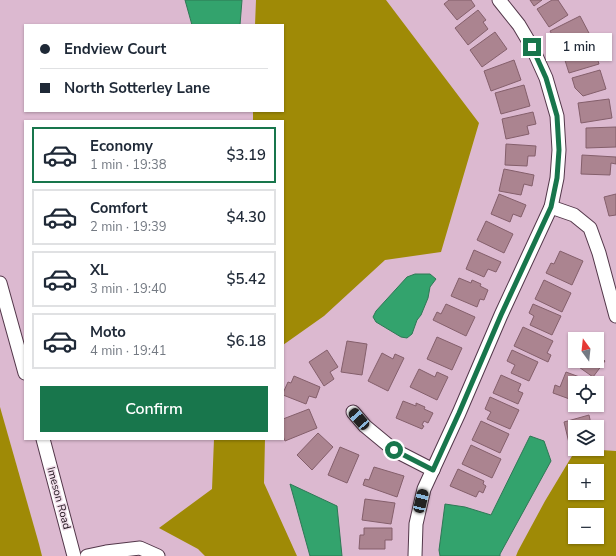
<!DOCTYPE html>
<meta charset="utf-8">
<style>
:root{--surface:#fff;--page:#f2f2f3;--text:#1f2937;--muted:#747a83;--line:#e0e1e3;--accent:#18764c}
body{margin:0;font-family:"Nunito Sans",sans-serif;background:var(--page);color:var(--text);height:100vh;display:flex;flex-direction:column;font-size:15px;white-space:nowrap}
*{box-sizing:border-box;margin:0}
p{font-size:13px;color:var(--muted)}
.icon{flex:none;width:22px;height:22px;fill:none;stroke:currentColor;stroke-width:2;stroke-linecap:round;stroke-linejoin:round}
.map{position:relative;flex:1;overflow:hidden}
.drawer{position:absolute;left:24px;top:120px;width:260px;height:320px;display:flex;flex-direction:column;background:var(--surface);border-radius:0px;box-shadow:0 1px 3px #0004}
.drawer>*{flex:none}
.guide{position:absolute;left:24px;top:24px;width:260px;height:88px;border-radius:0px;box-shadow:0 1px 3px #0004;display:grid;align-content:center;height:88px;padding:0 16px;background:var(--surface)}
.needle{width:26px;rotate:345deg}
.controls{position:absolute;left:568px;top:332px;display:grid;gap:8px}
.controls a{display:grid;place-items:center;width:36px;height:36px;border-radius:0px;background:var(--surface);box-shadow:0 1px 3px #0004;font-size:20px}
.end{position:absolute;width:18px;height:18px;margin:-9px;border:5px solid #18764c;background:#fff;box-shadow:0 0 0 2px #fff}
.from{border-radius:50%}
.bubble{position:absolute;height:28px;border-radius:0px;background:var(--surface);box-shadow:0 1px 3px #0004;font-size:13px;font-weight:600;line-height:28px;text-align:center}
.car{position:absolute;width:12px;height:24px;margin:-12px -6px;border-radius:5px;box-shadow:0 0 3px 1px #0007;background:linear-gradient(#222 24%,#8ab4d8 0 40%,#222 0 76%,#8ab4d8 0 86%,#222 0)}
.guide b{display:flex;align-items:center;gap:14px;height:38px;font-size:15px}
.guide b+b{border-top:1px solid var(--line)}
.guide i{width:10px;height:10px;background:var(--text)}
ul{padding:7px 0 0;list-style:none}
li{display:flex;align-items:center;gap:12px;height:56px;margin:0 8px 6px;padding:0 8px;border:2px solid var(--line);border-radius:0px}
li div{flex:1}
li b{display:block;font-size:15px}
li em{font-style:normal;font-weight:600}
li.current{border-color:var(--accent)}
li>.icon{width:36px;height:36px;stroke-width:1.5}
.cta{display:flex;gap:8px;margin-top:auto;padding:8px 16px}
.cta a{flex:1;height:46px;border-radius:0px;background:var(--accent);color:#fff;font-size:16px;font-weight:600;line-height:46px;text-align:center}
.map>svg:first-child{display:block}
.forest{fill:#9f8a06;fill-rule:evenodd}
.water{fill:#33a36d;stroke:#2e7855}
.building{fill:#ab8490;stroke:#845f6b}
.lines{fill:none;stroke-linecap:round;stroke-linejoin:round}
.minor-casing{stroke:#53374a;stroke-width:15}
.minor{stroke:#fff;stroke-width:13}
.route{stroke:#18764c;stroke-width:5}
.labels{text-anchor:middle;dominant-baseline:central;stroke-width:3;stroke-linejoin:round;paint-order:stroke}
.street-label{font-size:11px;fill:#21151e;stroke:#f1dfeb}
</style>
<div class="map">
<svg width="616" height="556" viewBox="0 0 616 556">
<rect width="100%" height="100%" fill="#dcb9d0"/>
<!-- forest -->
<g class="forest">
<path d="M 256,0 L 386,0 L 479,123 L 441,252 L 385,260 L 324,316 L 283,345 L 283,121 L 253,121 L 253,111 L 283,111 L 283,25 L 255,25 Z"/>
<path d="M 0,407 L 39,544 L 42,556 L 0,556 Z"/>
<path d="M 214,439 L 265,439 L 264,483 L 297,556 L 205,556 L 198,549 L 159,528 L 212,489 Z"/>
<path d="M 601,450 L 616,451 L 616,556 L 516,556 L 518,551 L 545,501 L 572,456 ZM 575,471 L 597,471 L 597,493 L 575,493 ZM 575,515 L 597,515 L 597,537 L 575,537 Z"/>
</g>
<!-- water -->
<g class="water">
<path d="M 185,0 L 242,0 L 240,25 L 192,25 Z"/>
<path d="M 415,274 L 430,274 L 436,279 L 430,287 L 428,298 L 421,315 L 417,320 L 412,334 L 407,338 L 401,337 L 376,322 L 373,317 L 376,311 L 407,277 Z"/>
<path d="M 530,436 L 544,441 L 551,461 L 500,554 L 500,556 L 440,556 L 439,550 L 445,504 L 465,507 L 491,515 Z"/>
<path d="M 290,484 L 337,506 L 342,556 L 310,556 Z"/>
</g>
<!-- building -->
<g class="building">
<path d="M 449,0 L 471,0 L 475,6 L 457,20 L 444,4 Z"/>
<path d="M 530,0 L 542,0 L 534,6 Z"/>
<path d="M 552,0 L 558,0 L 568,15 L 549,27 L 537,9 Z"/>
<path d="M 478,10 L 486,20 L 483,22 L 488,29 L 468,45 L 455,28 Z"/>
<path d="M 580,16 L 590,35 L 568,46 L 564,38 L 556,42 L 550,31 Z"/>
<path d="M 495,32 L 507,49 L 482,67 L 470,50 Z"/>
<path d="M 593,45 L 599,64 L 569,73 L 563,54 Z"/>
<path d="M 514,60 L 521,80 L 491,91 L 484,71 Z"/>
<path d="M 600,70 L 606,89 L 583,96 L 575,88 L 572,78 Z"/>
<path d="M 524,85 L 530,106 L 501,114 L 495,93 Z"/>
<path d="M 609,99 L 612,118 L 581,123 L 578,103 Z"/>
<path d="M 533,112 L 536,124 L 527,126 L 529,134 L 506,139 L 502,119 Z"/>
<path d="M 616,127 L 616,147 L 586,148 L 586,128 Z"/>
<path d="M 506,144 L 536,146 L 535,156 L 528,156 L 527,166 L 505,165 Z"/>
<path d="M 582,155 L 616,157 L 616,164 L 611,163 L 610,175 L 581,174 Z"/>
<path d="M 504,169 L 534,175 L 532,186 L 524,184 L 521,195 L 499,191 Z"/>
<path d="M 499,194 L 526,205 L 521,217 L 513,214 L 510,222 L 491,214 Z"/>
<path d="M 616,194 L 616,215 L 609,216 L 604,197 Z"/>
<path d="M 486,221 L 513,234 L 504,253 L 477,240 Z"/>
<path d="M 474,250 L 501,262 L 496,272 L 488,269 L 484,277 L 466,269 Z"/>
<path d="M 560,251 L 583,261 L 572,285 L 546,273 L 551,263 L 554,264 Z"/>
<path d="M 459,278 L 471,283 L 472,280 L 481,284 L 480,286 L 488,290 L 484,300 L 480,299 L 477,307 L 451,296 Z"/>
<path d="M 544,280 L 571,293 L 562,312 L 535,299 Z"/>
<path d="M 446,304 L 475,317 L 466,336 L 433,320 L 437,312 L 441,314 Z"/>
<path d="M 533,304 L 561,316 L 552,335 L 530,325 L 534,316 L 529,313 Z"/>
<path d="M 523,327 L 553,341 L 547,353 L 551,355 L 548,362 L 514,346 Z"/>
<path d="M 437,337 L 462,348 L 452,370 L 427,359 Z"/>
<path d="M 347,341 L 367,344 L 362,375 L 341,372 Z"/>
<path d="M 327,350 L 338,367 L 330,372 L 334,379 L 324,386 L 309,362 Z"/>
<path d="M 512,350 L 538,362 L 529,381 L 511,373 L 515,365 L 507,361 Z"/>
<path d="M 575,351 L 575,361 L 597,361 L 597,355 L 605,361 L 593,377 L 569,360 Z"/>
<path d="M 382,353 L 393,359 L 395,354 L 404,358 L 388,391 L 368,381 Z"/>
<path d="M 419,369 L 435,377 L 437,372 L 448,377 L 437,400 L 410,387 Z"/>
<path d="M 566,372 L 593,382 L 592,383 L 575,383 L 575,401 L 553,393 L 555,385 L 560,387 Z"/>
<path d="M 501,375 L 521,384 L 518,391 L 523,393 L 518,404 L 493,393 Z"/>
<path d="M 294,376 L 320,387 L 316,398 L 309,396 L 306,404 L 283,395 L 283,393 L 288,382 L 291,383 Z"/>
<path d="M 490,397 L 519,410 L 510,429 L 487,419 L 491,412 L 485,409 Z"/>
<path d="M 403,401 L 416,406 L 416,403 L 425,407 L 424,409 L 433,413 L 428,423 L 424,421 L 422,425 L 424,426 L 422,429 L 396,418 Z"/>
<path d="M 309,409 L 317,428 L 285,441 L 283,436 L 283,419 Z"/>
<path d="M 589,415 L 591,424 L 598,422 L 603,439 L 597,440 L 597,427 L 575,427 L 575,441 L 569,443 L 564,422 Z"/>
<path d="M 481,421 L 509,434 L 500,453 L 472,440 Z"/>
<path d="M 318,433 L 333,447 L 312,470 L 297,455 Z"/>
<path d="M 471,445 L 501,459 L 492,478 L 462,464 Z"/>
<path d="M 340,447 L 359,455 L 347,483 L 328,475 Z"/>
<path d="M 374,467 L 404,476 L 397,497 L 363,485 L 365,479 L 369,480 Z"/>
<path d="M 458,469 L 484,481 L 483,484 L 486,486 L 483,493 L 479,491 L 476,497 L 450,486 Z"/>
<path d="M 365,499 L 395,503 L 391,524 L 362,520 Z"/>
<path d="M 364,528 L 392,528 L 392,540 L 385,540 L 385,549 L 359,549 L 360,535 L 364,535 Z"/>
</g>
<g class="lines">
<defs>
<g id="minor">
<path d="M 551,207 L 574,215 L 590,228 L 599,253 L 616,316"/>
<path d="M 0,283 L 25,373"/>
<path d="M 353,412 L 365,426 L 394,450 L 433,470"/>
<path d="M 43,439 L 74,556"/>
<path d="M 87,556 L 106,552 L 140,548 L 158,556"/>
<path d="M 415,556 L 416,524 L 424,489 L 459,413 L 501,315 L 551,207 L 557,178 L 559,150 L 557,116 L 546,78 L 532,47 L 519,25 L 499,0"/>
</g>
</defs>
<!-- minor casing -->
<use href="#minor" class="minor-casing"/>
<!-- minor -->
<use href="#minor" class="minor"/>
</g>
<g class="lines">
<!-- route -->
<path class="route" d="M 394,450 L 433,470 L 459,413 L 501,315 L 551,207 L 557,178 L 559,150 L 557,116 L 546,78 L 532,47"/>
</g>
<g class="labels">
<!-- street labels -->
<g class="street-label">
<text transform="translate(59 498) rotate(75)">Imeson Road</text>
</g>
</g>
</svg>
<div class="controls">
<a><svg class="needle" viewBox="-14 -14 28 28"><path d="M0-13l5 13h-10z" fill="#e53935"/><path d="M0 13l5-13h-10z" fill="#747a83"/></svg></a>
<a><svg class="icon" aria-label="locate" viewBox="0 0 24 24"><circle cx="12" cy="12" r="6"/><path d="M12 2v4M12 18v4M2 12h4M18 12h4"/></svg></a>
<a><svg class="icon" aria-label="layers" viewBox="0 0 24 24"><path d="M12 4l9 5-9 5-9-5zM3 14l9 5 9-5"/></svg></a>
<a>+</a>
<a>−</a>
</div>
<i class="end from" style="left:394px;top:450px"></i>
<i class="end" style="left:532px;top:47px"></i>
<div class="bubble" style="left:546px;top:33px;width:66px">1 min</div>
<i class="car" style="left:359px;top:419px;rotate:319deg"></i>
<i class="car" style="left:421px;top:501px;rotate:13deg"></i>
<div class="guide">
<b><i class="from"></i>Endview Court</b>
<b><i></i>North Sotterley Lane</b>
</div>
<section class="drawer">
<ul>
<li class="current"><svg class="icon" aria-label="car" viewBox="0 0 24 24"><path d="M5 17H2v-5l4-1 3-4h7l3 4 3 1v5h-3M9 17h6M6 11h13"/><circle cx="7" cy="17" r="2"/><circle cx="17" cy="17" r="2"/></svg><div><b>Economy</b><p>1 min · 19:38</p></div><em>$3.19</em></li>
<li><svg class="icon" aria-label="car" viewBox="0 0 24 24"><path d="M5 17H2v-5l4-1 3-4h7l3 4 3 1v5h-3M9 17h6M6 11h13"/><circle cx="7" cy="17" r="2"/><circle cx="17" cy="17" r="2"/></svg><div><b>Comfort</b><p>2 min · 19:39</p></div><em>$4.30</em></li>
<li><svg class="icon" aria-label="car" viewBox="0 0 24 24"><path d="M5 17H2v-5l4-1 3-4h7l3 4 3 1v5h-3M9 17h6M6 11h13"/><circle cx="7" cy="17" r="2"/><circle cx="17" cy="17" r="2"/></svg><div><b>XL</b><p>3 min · 19:40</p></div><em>$5.42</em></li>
<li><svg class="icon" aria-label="car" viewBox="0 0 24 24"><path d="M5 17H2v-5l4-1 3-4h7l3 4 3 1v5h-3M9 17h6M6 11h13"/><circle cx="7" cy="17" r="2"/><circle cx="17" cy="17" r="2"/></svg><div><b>Moto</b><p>4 min · 19:41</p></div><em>$6.18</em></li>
</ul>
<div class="cta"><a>Confirm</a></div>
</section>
</div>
